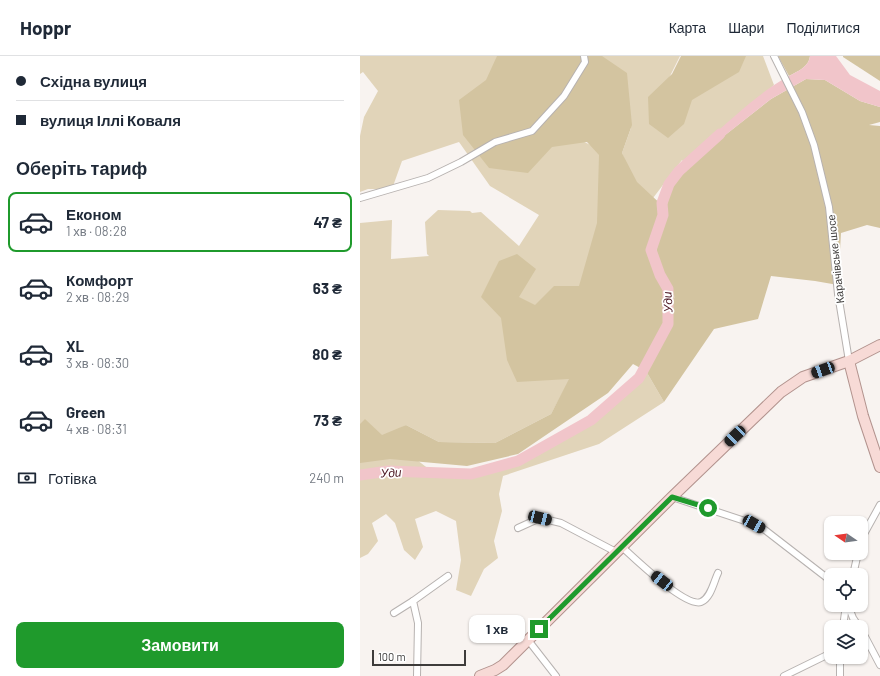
<!DOCTYPE html>
<html lang="uk">
<meta charset="utf-8">
<style>
:root{--surface:#fff;--page:#f2f2f3;--text:#1f2937;--muted:#747a83;--line:#e0e1e3;--accent:#1f9a2c}
body{margin:0;font-family:Barlow,sans-serif;background:var(--page);color:var(--text);height:100vh;display:flex;flex-direction:column;font-size:15px;white-space:nowrap}
*{box-sizing:border-box;margin:0}
p{font-size:13px;color:var(--muted)}
.icon{flex:none;width:22px;height:22px;fill:none;stroke:currentColor;stroke-width:2;stroke-linecap:round;stroke-linejoin:round}
.map{position:relative;flex:1;overflow:hidden}
.side{display:flex;flex-direction:column;background:var(--surface);width:360px}
.side>*{flex:none}
.guide{display:grid;align-content:center;height:88px;padding:0 16px;background:var(--surface)}
.needle{width:26px;rotate:283deg}
.fabs{position:absolute;left:464px;top:460px;display:grid;gap:8px}
.fabs a{display:grid;place-items:center;width:44px;height:44px;border-radius:8px;background:var(--surface);box-shadow:0 1px 3px #0004;font-size:20px}
.scale{position:absolute;left:12px;bottom:10px;width:94px;box-sizing:border-box;padding-left:4px;border:2px solid #3e3c3b;border-top:0;font-size:11px;line-height:14px;white-space:nowrap;color:#3e3c3b;-webkit-text-stroke:3px #fff;paint-order:stroke}
.end{position:absolute;width:18px;height:18px;margin:-9px;border:5px solid #1f9a2c;background:#fff;box-shadow:0 0 0 2px #fff}
.from{border-radius:50%}
.bubble{position:absolute;height:28px;border-radius:8px;background:var(--surface);box-shadow:0 1px 3px #0004;font-size:13px;font-weight:700;line-height:28px;text-align:center}
.car{position:absolute;width:12px;height:24px;margin:-12px -6px;border-radius:5px;box-shadow:0 0 3px 1px #0007;background:linear-gradient(#222 24%,#8ab4d8 0 40%,#222 0 76%,#8ab4d8 0 86%,#222 0)}
.guide b{display:flex;align-items:center;gap:14px;height:38px;font-size:15px}
.guide b+b{border-top:1px solid var(--line)}
.guide i{width:10px;height:10px;background:var(--text)}
ul{padding:0;list-style:none}
li{display:flex;align-items:center;gap:12px;height:60px;margin:0 8px 6px;padding:0 8px;border:2px solid transparent;border-radius:8px}
li div{flex:1}
li b{display:block;font-size:15px}
li em{font-style:normal;font-weight:700}
li.on{border-color:var(--accent)}
li>.icon{width:36px;height:36px;stroke-width:1.5}
h2{padding:0 16px;font-size:18px;line-height:48px}
.pay{display:flex;align-items:center;gap:10px;height:44px;padding:0 16px;font-size:15px}
.pay p{margin-inline-start:auto}
.button{display:flex;gap:8px;margin-top:auto;padding:8px 16px}
.button a{flex:1;height:46px;border-radius:8px;background:var(--accent);color:#fff;font-size:16px;font-weight:700;line-height:46px;text-align:center}
header{display:flex;align-items:center;gap:24px;box-sizing:border-box;height:56px;padding:0 20px;background:var(--surface);border-bottom:1px solid var(--line)}
header strong{font-size:19px}
nav{display:flex;gap:22px;margin-inline-start:auto;font-size:14px}
main{display:flex;flex:1;min-height:0}
.map>svg:first-child{display:block}
.green{fill:#e1d4b9}
.forest{fill:#d3c4a0;fill-rule:evenodd}
.water{fill:#f1c5ca}
.lines{fill:none;stroke-linecap:round;stroke-linejoin:round}
.river{stroke:#f1c5ca;stroke-width:11}
.minor-casing{stroke:#b7b2b0;stroke-width:8}
.primary-casing{stroke:#b2938e;stroke-width:12}
.minor{stroke:#fff;stroke-width:6}
.primary{stroke:#f7dad6;stroke-width:10}
.route{stroke:#1f9a2c;stroke-width:5}
.labels{text-anchor:middle;dominant-baseline:central;stroke-width:3.5;stroke-linejoin:round;paint-order:stroke}
.street-label{font-size:11px;fill:#3e3c3b;stroke:#fff}
.water-label{font-size:12px;font-style:italic;fill:#4c1723;stroke:#fff}
</style>
<header>
<strong>Hoppr</strong>
<nav><a>Карта</a><a>Шари</a><a>Поділитися</a></nav>
</header>
<main>
<section class="side">
<div class="guide">
<b><i class="from"></i>Східна вулиця</b>
<b><i></i>вулиця Іллі Коваля</b>
</div>
<h2>Оберіть тариф</h2>
<ul>
<li class="on"><svg class="icon" aria-label="car" viewBox="0 0 24 24"><path d="M5 17H2v-5l4-1 3-4h7l3 4 3 1v5h-3M9 17h6M6 11h13"/><circle cx="7" cy="17" r="2"/><circle cx="17" cy="17" r="2"/></svg><div><b>Економ</b><p>1 хв · 08:28</p></div><em>47 ₴</em></li>
<li><svg class="icon" aria-label="car" viewBox="0 0 24 24"><path d="M5 17H2v-5l4-1 3-4h7l3 4 3 1v5h-3M9 17h6M6 11h13"/><circle cx="7" cy="17" r="2"/><circle cx="17" cy="17" r="2"/></svg><div><b>Комфорт</b><p>2 хв · 08:29</p></div><em>63 ₴</em></li>
<li><svg class="icon" aria-label="car" viewBox="0 0 24 24"><path d="M5 17H2v-5l4-1 3-4h7l3 4 3 1v5h-3M9 17h6M6 11h13"/><circle cx="7" cy="17" r="2"/><circle cx="17" cy="17" r="2"/></svg><div><b>XL</b><p>3 хв · 08:30</p></div><em>80 ₴</em></li>
<li><svg class="icon" aria-label="car" viewBox="0 0 24 24"><path d="M5 17H2v-5l4-1 3-4h7l3 4 3 1v5h-3M9 17h6M6 11h13"/><circle cx="7" cy="17" r="2"/><circle cx="17" cy="17" r="2"/></svg><div><b>Green</b><p>4 хв · 08:31</p></div><em>73 ₴</em></li>
</ul>
<div class="pay"><svg class="icon" aria-label="cash" viewBox="0 0 24 24"><path d="M3 7h18v10H3z"/><circle cx="12" cy="12" r="2"/></svg>Готівка<p>240 m</p></div>
<div class="button"><a>Замовити</a></div>
</section>
<div class="map">
<svg width="520" height="620" viewBox="0 0 520 620">
<rect width="100%" height="100%" fill="#f8f3f0"/>
<!-- green -->
<g class="green">
<path d="M 0,0 L 157,0 L 220,84 L 239,93 L 243,156 L 210,323 L 191,358 L 135,387 L 79,386 L 46,369 L 26,380 L 70,414 L 25,413 L 0,417 L 0,167 L 32,164 L 31,203 L 69,200 L 67,198 L 65,166 L 78,154 L 110,155 L 112,157 L 121,156 L 159,190 L 179,159 L 130,130 L 99,86 L 42,105 L 32,133 L 8,133 L 0,136 L 0,80 L 4,61 L 18,35 L 3,16 L 0,18 Z"/>
<path d="M 241,0 L 320,0 L 300,40 L 324,44 L 382,0 L 403,0 L 414,29 L 324,107 L 322,104 L 290,146 L 276,132 L 262,97 L 271,72 Z"/>
<path d="M 286,315 L 304,346 L 239,388 L 143,420 L 139,438 L 142,455 L 134,485 L 138,502 L 124,513 L 111,540 L 96,534 L 101,504 L 96,465 L 76,455 L 55,463 L 63,491 L 55,504 L 44,494 L 35,467 L 26,458 L 12,467 L 18,485 L 8,498 L 0,502 L 0,422 L 29,418 L 110,423 L 169,404 L 223,372 Z"/>
</g>
<!-- forest -->
<g class="forest">
<path d="M 137,0 L 242,0 L 267,17 L 272,69 L 262,97 L 277,126 L 306,153 L 308,144 L 315,126 L 332,105 L 411,43 L 446,23 L 465,24 L 500,45 L 520,51 L 520,66 L 509,69 L 520,70 L 520,172 L 507,169 L 481,177 L 478,229 L 455,225 L 411,220 L 398,263 L 354,273 L 304,346 L 286,315 L 273,308 L 248,337 L 158,398 L 107,410 L 30,403 L 0,407 L 0,368 L 5,363 L 22,379 L 46,369 L 79,386 L 135,387 L 191,358 L 209,323 L 157,326 L 147,304 L 141,262 L 121,241 L 139,205 L 157,198 L 176,213 L 159,241 L 175,249 L 194,230 L 219,230 L 237,167 L 239,99 L 227,86 L 192,91 L 168,117 L 129,112 L 103,79 L 99,44 L 126,24 ZM 306,155 L 306,162 L 298,183 L 296,201 L 301,207 L 289,193 ZM 315,239 L 300,293 L 288,313 Z"/>
<path d="M 321,0 L 386,0 L 379,16 L 332,44 L 324,68 L 308,82 L 289,68 L 288,41 L 312,18 Z"/>
<path d="M 418,0 L 450,0 C 449,11 438,15 429,20 Z"/>
<path d="M 483,0 L 520,0 L 520,25 L 483,1 Z"/>
</g>
<!-- water -->
<path class="water" d="M 450,0 L 476,0 L 490,19 L 520,35 L 520,51 L 500,45 L 465,24 L 446,23 L 411,43 L 354,88 L 345,86 C 372,63 398,37 429,20 C 438,15 449,11 450,0 Z"/>
<g class="lines">
<!-- river -->
<path class="river" d="M 0,419 L 28,415 L 111,418 L 158,405 L 231,364 L 279,322 L 308,268 L 308,233 L 300,219 L 291,194 L 303,159 L 302,147 L 309,128 L 319,115 L 360,78"/>
<defs>
<g id="minor">
<path d="M 414,0 L 442,56 L 454,89 L 469,151 L 478,238 L 489,305"/>
<path d="M 0,142 L 68,122 L 101,106 L 135,86 L 172,75 L 204,40 L 225,6 L 224,0"/>
<path d="M 312,441 L 394,468 L 405,474 L 471,525"/>
<path d="M 158,472 L 180,462 L 201,467 L 256,496"/>
<path d="M 501,487 L 504,478 L 520,449"/>
<path d="M 262,491 C 274,502 326,552 341,546 C 351,542 354,525 358,517"/>
<path d="M 493,519 L 498,497"/>
<path d="M 488,549 L 493,562 L 499,571"/>
<path d="M 34,557 L 53,545"/>
<path d="M 483,571 L 486,549"/>
<path d="M 501,573 L 520,609"/>
<path d="M 168,584 L 196,620"/>
<path d="M 480,601 L 480,620"/>
<path d="M 57,620 L 58,567 L 53,545 L 88,520"/>
<path d="M 424,620 L 471,597"/>
</g>
<g id="primary">
<path d="M 489,305 L 503,360 L 520,411"/>
<path d="M 120,620 L 135,614 L 143,609 L 312,441 L 421,336 L 443,321 L 489,305 L 520,289"/>
</g>
</defs>
<!-- minor casing -->
<use href="#minor" class="minor-casing"/>
<!-- primary casing -->
<use href="#primary" class="primary-casing"/>
<!-- minor -->
<use href="#minor" class="minor"/>
<!-- primary -->
<use href="#primary" class="primary"/>
</g>
<g class="lines">
<!-- route -->
<path class="route" d="M 179,573 L 312,441 L 348,452"/>
</g>
<g class="labels">
<!-- street labels -->
<g class="street-label">
<text transform="translate(475 203) rotate(-96)">Карачівське шосе</text>
</g>
<!-- water labels -->
<g class="water-label">
<text transform="translate(307 246) rotate(-93)">Уди</text>
<text transform="translate(31 416) rotate(-3)">Уди</text>
</g>
</g>
</svg>
<div class="fabs">
<a><svg class="needle" viewBox="-14 -14 28 28"><path d="M0-13l5 13h-10z" fill="#e53935"/><path d="M0 13l5-13h-10z" fill="#747a83"/></svg></a>
<a><svg class="icon" aria-label="locate" viewBox="0 0 24 24"><circle cx="12" cy="12" r="6"/><path d="M12 2v4M12 18v4M2 12h4M18 12h4"/></svg></a>
<a><svg class="icon" aria-label="layers" viewBox="0 0 24 24"><path d="M12 4l9 5-9 5-9-5zM3 14l9 5 9-5"/></svg></a>
</div>
<div class="scale">100 m</div>
<i class="end from" style="left:348px;top:452px"></i>
<i class="end" style="left:179px;top:573px"></i>
<div class="bubble" style="left:109px;top:559px;width:56px">1 хв</div>
<i class="car" style="left:463px;top:314px;rotate:250deg"></i>
<i class="car" style="left:375px;top:380px;rotate:226deg"></i>
<i class="car" style="left:180px;top:462px;rotate:104deg"></i>
<i class="car" style="left:394px;top:468px;rotate:119deg"></i>
<i class="car" style="left:302px;top:525px;rotate:308deg"></i>
</div>
</main>
